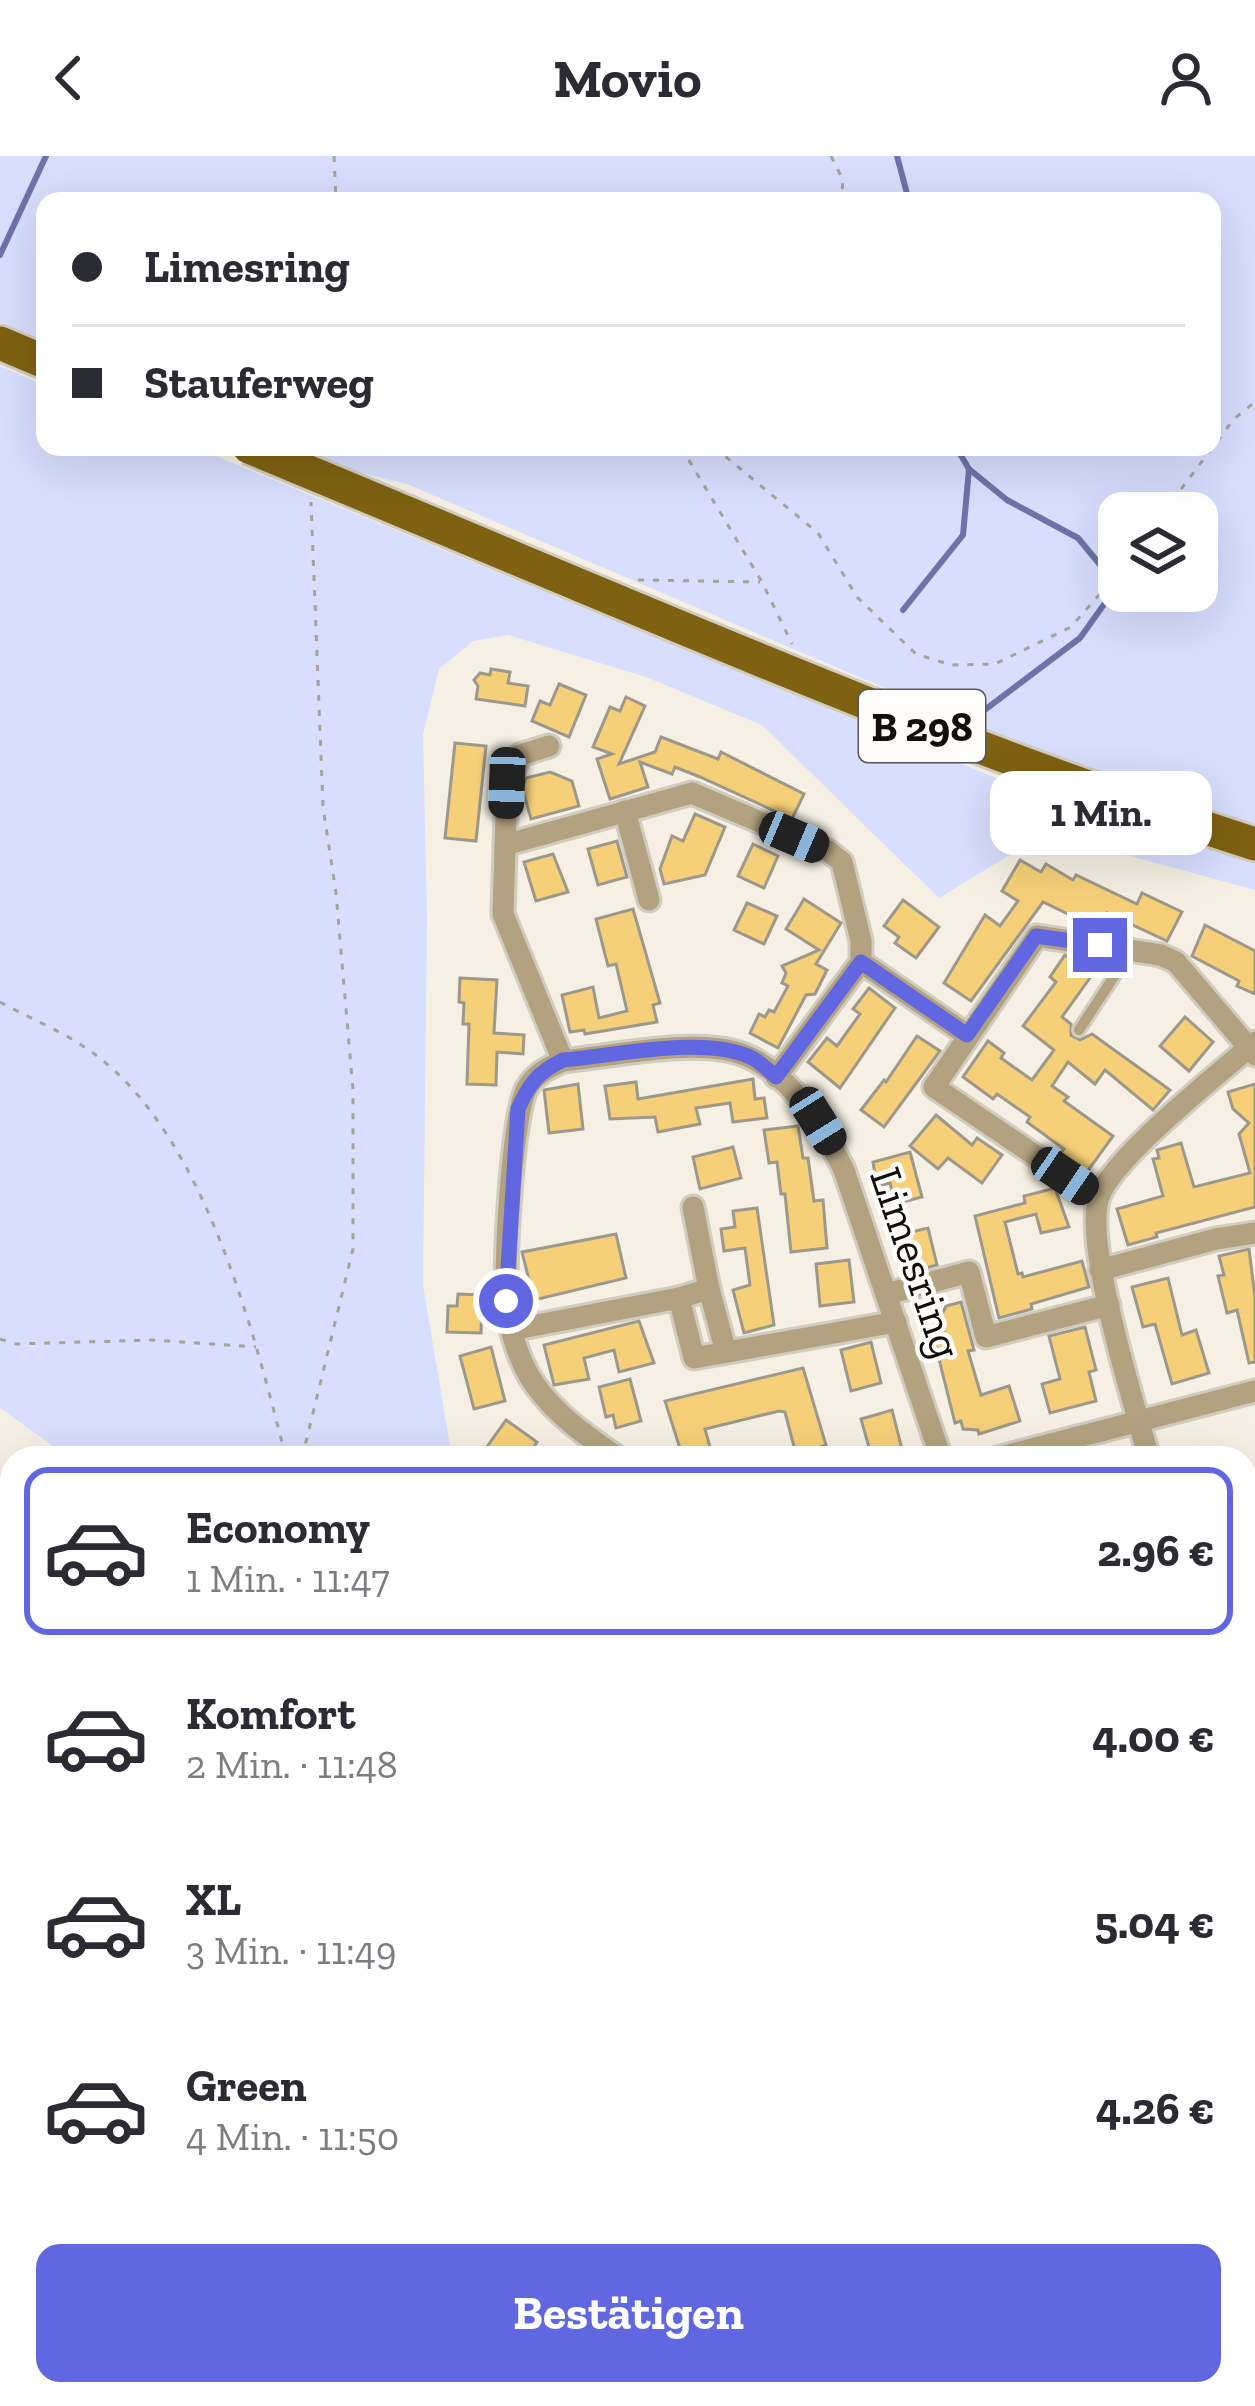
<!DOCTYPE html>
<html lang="de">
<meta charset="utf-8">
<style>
:root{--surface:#fff;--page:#f2f2f3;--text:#2b2b33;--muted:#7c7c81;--line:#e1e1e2;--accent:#6067e0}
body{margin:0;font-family:"Zilla Slab",serif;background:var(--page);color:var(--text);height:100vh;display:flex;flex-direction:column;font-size:45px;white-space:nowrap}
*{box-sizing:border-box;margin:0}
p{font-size:39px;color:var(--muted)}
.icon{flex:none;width:66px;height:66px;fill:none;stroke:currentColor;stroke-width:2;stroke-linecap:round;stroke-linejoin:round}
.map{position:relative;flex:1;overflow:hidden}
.panel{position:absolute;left:0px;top:1290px;width:1257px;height:960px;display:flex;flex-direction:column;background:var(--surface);border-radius:36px 36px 0 0;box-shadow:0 12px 48px #0002}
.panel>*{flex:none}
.guide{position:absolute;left:36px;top:36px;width:1185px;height:264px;border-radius:24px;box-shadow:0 12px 48px #0002;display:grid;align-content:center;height:264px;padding:0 36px;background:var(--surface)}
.controls{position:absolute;left:1098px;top:336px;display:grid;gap:24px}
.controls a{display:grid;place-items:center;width:120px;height:120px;border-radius:24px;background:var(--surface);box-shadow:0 12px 48px #0002;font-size:60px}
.end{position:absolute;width:54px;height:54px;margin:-27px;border:15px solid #6067e0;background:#fff;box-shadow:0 0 0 6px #fff}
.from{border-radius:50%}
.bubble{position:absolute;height:84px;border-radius:24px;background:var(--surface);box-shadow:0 12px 48px #0002;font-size:39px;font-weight:700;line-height:84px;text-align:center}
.car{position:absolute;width:36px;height:72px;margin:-36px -18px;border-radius:15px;box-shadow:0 0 9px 3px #0007;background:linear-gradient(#222 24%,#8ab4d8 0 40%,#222 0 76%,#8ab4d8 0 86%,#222 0)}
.guide b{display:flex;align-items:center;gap:42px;height:114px;font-size:45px}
.guide b+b{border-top:3px solid var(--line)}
.guide i{width:30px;height:30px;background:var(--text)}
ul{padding:21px 0 0;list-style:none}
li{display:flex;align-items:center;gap:36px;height:168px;margin:0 24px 18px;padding:0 12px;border:6px solid transparent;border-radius:24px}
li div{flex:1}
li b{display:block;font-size:45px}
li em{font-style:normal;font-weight:700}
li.current{border-color:var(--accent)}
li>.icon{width:108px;height:108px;stroke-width:1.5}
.primary-button{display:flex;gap:24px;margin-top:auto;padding:24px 36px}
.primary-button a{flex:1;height:138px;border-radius:24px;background:var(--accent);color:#fff;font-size:48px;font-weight:700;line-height:138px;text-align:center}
header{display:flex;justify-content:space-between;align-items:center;height:156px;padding:0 36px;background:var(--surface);font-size:54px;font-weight:700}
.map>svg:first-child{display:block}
.green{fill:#d7defe;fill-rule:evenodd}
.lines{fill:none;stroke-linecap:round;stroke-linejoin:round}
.stream{stroke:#6b73a8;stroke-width:6}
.building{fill:#f6d078;stroke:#9d988c;stroke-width:3}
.lane-casing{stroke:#d1ccc0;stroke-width:16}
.street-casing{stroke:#d1ccc0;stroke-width:27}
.secondary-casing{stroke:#d1ccc0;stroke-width:36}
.primary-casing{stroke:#d1ccc0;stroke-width:39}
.path{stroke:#a7a399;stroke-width:3;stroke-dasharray:6 9;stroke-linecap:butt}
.lane{stroke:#b2a27f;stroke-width:10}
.street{stroke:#b2a27f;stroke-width:21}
.secondary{stroke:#947c46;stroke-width:30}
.primary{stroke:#7e6111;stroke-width:33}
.primary-bridge-casing{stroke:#d1ccc0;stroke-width:39;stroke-linecap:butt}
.primary-bridge{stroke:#7e6111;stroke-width:33}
.route{stroke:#6067e0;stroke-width:15}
.labels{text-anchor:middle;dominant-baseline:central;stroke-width:9;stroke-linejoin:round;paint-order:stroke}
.shield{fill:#fefdfb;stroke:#585653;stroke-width:3}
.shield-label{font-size:42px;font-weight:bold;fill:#110f0b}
.street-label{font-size:45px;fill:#110f0b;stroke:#fefdfb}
</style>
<header><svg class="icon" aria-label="back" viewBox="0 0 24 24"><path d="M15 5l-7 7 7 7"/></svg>Movio<svg class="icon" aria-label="person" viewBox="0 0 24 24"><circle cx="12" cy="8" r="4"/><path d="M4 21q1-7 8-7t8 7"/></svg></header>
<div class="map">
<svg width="1255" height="2250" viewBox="0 0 1255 2250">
<rect width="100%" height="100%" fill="#f5f0e3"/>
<!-- green -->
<g class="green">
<path d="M 0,0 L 1255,0 L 1255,679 L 1124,634 L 407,328 L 331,309 L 295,291 L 1212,291 L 1212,45 L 45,45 L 45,184 L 0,166 ZM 1119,357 L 1197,357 L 1197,435 L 1119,435 Z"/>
<path d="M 0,210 L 45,229 L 45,291 L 194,291 L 1083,658 L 1162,684 L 1184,681 L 1255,701 L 1255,734 L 1046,677 L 939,742 L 762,569 L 646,521 L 508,479 L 473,485 L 439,513 L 423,578 L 427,760 L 423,1129 L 452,1302 L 70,1302 L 0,1252 Z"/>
<path d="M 1250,1710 L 1255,1718 L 1255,1849 C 1240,1810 1238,1751 1250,1710 Z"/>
</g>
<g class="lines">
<!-- stream -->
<g class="stream">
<path d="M 897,0 L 909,45"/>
<path d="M 0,99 L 46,0"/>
<path d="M 969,313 L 1007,344 L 1078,382 L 1102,411"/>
<path d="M 903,454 L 963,379 L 969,313 L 956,291"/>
<path d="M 982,556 L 1080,482 L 1105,447"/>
<path d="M 1245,2038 L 1255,2038"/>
</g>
</g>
<!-- building -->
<g class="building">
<path d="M 491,513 L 510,516 L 508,527 L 528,530 L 525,550 L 476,543 L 478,530 L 474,524 L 480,517 L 490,519 Z"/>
<path d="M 559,528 L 586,539 L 569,581 L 532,565 L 540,545 L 550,549 Z"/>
<path d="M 626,541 L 645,550 L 619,608 L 655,596 L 661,581 L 718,603 L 721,596 L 804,638 L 792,663 L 700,621 L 675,611 L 672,618 L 640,606 L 648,631 L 610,643 L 597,603 L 612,598 L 593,591 L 610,551 L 620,555 Z"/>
<path d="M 455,587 L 486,590 L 476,685 L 445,682 Z"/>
<path d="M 550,616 L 572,625 L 579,650 L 531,663 L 522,631 L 526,622 Z"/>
<path d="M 695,658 L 725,671 L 705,719 L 664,728 L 660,713 L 672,680 L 683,685 Z"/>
<path d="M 617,685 L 627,721 L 598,729 L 588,693 Z"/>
<path d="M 753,688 L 778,700 L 764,732 L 738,720 Z"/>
<path d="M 553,698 L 568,736 L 536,745 L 524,706 Z"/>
<path d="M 1020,704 L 1041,716 L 1046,708 L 1073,724 L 1076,719 L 1137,748 L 1142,737 L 1182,756 L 1167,785 L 1107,757 L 1099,773 L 1043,746 L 971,845 L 944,827 L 985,759 L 1000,770 L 1018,745 L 1002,735 Z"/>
<path d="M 804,743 L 841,767 L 816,808 L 827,814 L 815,838 L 806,839 L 778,892 L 750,877 L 759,858 L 765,861 L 769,854 L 774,856 L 788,830 L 782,827 L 786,817 L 782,810 L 819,794 L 786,773 Z"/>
<path d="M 903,744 L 939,771 L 916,802 L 895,787 L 899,781 L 884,770 Z"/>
<path d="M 747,747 L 777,760 L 764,788 L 734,774 Z"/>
<path d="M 633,753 L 660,847 L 653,849 L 657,866 L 585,878 L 584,874 L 570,876 L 562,839 L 593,831 L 599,862 L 627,855 L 616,808 L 608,810 L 596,763 Z"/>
<path d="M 1205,769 L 1255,795 L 1255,838 L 1237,830 L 1239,825 L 1192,800 Z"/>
<path d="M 1065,799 L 1092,819 L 1062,861 L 1071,868 L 1071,879 L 1080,884 L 1092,878 L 1170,934 L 1153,954 L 1105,914 L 1095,928 L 1068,906 L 1052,930 L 1068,941 L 1064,945 L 1113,980 L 1087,1016 L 1060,998 L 1064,993 L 1027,966 L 1030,961 L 997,938 L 993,943 L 963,921 L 988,885 L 1004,897 L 1001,902 L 1032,924 L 1054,894 L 1023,870 L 1056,826 L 1050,821 Z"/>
<path d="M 460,822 L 497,824 L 494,877 L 524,879 L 523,898 L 497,896 L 496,929 L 467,928 L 469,868 L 463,868 L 464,847 L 459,846 Z"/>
<path d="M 869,832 L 895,852 L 840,932 L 808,906 L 827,882 L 837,890 L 860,858 L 853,853 Z"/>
<path d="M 1185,861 L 1213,886 L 1189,915 L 1160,890 Z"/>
<path d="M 917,880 L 940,895 L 884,971 L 861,954 L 884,924 L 886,926 Z"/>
<path d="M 753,923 L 755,943 L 764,942 L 767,962 L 733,966 L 730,947 L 696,952 L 700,968 L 658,976 L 655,961 L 610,963 L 605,930 L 636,926 L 638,943 Z"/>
<path d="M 578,928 L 583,973 L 549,977 L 544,934 Z"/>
<path d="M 1255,928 L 1255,1051 L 1156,1077 L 1157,1081 L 1128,1089 L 1117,1053 L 1163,1040 L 1153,1003 L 1159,1002 L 1157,994 L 1181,987 L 1194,1031 L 1250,1017 L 1239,978 L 1249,967 L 1233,953 L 1228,936 Z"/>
<path d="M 936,959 L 972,989 L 977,982 L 1002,999 L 982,1027 L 948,1002 L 938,1013 L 910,990 Z"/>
<path d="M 798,970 L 803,1002 L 808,1002 L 814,1045 L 823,1044 L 827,1092 L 791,1096 L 785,1038 L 781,1038 L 777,1006 L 769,1007 L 764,974 Z"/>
<path d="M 733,991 L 741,1022 L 700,1033 L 693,1001 Z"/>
<path d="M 910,996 L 922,1041 L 895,1048 L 890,1027 L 877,1030 L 873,1006 Z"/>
<path d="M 1055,1032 L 1069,1071 L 1041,1077 L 1036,1058 L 1005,1066 L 1018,1118 L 1022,1117 L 1023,1121 L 1082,1105 L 1089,1131 L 1031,1148 L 1032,1153 L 999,1162 L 975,1060 L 1025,1047 L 1024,1040 Z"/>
<path d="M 757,1052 L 774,1169 L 744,1177 L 733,1134 L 750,1129 L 745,1092 L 724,1095 L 721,1073 L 735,1071 L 733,1055 Z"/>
<path d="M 928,1072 L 937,1109 L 909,1117 L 899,1079 Z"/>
<path d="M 616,1078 L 626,1122 L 534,1144 L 522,1096 Z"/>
<path d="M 1249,1093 L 1255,1141 L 1255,1206 L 1249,1207 L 1237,1154 L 1227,1157 L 1218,1120 L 1224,1119 L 1219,1100 Z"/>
<path d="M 849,1104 L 854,1146 L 820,1150 L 816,1108 Z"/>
<path d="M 1168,1122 L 1182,1179 L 1196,1174 L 1209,1217 L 1172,1228 L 1155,1168 L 1143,1171 L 1132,1131 Z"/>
<path d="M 458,1138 L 482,1139 L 481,1177 L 447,1176 L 448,1150 L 457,1150 Z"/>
<path d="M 961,1146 L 974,1194 L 968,1195 L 981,1239 L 1009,1230 L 1020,1265 L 979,1278 L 978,1274 L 963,1273 L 961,1265 L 955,1267 L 933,1179 L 944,1175 L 940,1163 L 946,1150 Z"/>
<path d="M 639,1165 L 654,1207 L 619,1216 L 614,1194 L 584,1202 L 589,1223 L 554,1229 L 544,1189 Z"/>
<path d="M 1085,1171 L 1096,1214 L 1089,1216 L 1096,1245 L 1050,1257 L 1042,1228 L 1060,1223 L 1049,1180 Z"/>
<path d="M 871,1186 L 881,1227 L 851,1235 L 841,1194 Z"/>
<path d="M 491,1191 L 505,1245 L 474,1253 L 460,1200 Z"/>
<path d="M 803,1212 L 826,1289 L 818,1292 L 821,1302 L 797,1302 L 785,1256 L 779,1255 L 705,1273 L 713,1302 L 683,1302 L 665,1245 Z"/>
<path d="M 630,1223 L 641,1265 L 616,1272 L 613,1259 L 606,1261 L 599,1231 Z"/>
<path d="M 892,1254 L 903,1297 L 872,1302 L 861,1263 Z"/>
<path d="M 506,1264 L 537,1286 L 526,1302 L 479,1302 Z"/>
</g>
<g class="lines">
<defs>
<g id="lane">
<path d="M 1079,874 L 1130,796"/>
<path d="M 1245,1643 L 1255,1654"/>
<path d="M 0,1959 L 12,1956"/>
</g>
<g id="street">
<path d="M 549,590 L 520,599 L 507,627 L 503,758 L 563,905"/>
<path d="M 625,655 L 649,744"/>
<path d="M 505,689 L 692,637 L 828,695 L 842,706 L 861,785 L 861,806 L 776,921"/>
<path d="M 861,806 L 967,879"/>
<path d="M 1098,1042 L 934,931 L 1037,780 L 1161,799 L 1176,806 L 1255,899"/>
<path d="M 693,1051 L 709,1133"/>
<path d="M 1100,1114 L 1216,1083 L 1255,1077"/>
<path d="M 887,1138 L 969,1116 L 986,1181 L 1109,1149"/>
<path d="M 511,1174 L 679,1142"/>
<path d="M 726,1196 L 709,1133 L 679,1142 L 694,1202 L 896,1166"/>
<path d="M 618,1302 C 588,1281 556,1259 535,1229 C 520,1208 510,1176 507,1151 C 503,1117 512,958 527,932 C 535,918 549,911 563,905 C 613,900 684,884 732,895 C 785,908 822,969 844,1014 L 941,1302"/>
<path d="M 997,1302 L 1255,1235"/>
<path d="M 1149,1302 C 1135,1251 1083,1086 1099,1041 C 1113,1001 1219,918 1255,886"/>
<path d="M 0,1406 L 12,1403"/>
<path d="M 1245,1462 L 1255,1474"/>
<path d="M 0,1764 L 12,1758"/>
<path d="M 1245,1846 L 1255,1873"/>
<path d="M 1245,1935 L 1255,1919"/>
<path d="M 1245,2151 L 1255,2150"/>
<path d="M 270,2238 L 271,2250"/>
<path d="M 496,2238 L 508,2250"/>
<path d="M 78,2250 L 100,2238"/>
<path d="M 559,2250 L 574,2238"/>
<path d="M 1085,2250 L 1086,2238"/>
</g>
<g id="secondary">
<path d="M 1245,1544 L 1255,1535"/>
<path d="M 463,2238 L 464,2250"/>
</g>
<g id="primary">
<path d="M 0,187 L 45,206"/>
<path d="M 436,369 C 706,482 975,598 1255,688"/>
</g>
</defs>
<!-- lane casing -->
<use href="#lane" class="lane-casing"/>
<!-- street casing -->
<use href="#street" class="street-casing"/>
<!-- secondary casing -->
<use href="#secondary" class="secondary-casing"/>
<!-- primary casing -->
<use href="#primary" class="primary-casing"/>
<!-- path -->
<g class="path">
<path d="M 334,0 L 336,45"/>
<path d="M 831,0 L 843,24 L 841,45"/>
<path d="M 681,291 L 762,426 L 792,488"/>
<path d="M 714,291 L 818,377 L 857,441 L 916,498 L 951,509 L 995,508 L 1071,471 L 1119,416"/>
<path d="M 1163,357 L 1234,263 L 1255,246"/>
<path d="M 638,424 L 760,426"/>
<path d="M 0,846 C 31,863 69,878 97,900 C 205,982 254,1176 286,1302"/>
<path d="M 0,1183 L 16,1188 L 152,1184 L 256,1191"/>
<path d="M 1110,1291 L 1113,1302"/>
<path d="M 302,1302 L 353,1093 L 353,934 L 336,737 L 323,651 L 311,346"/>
<path d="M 0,1985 L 0,1974"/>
<path d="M 1245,2048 L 1255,2047"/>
<path d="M 325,2238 L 400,2250"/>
</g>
<!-- lane -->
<use href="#lane" class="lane"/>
<!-- street -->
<use href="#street" class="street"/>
<!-- secondary -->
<use href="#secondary" class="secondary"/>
<!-- primary -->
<use href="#primary" class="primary"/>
<defs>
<path id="primary-bridge" d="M 249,291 L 436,369"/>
</defs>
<!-- primary-bridge casing -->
<use href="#primary-bridge" class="primary-bridge-casing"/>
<!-- primary-bridge -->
<use href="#primary-bridge" class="primary-bridge"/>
</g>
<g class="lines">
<!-- route -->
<path class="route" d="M 506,1145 L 518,953 C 529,928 538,916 563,904 C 614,900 709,878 754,903 C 762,908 769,915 776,921 L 861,806 L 967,879 L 1036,780 L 1100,789"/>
</g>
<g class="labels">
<!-- shield labels -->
<rect class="shield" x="859" y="534" width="126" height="72" rx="9"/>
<g class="shield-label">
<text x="922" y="570">B 298</text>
</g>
<!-- street labels -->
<g class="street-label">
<text transform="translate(916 1107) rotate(71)">Limesring</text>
</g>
</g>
</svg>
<div class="controls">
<a><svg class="icon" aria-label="layers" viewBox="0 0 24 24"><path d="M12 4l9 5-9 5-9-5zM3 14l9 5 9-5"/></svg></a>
</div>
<i class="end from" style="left:506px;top:1145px"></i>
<i class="end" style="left:1100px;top:789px"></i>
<div class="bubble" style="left:990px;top:615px;width:222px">1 Min.</div>
<i class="car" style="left:507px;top:627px;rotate:182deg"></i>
<i class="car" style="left:794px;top:681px;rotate:113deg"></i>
<i class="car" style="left:818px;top:965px;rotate:148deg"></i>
<i class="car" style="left:1065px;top:1020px;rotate:124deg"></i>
<div class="guide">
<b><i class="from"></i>Limesring</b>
<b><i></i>Stauferweg</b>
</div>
<section class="panel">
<ul>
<li class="current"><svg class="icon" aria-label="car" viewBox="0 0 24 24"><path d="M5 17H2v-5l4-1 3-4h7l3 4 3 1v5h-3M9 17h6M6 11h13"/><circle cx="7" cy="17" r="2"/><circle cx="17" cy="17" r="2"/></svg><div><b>Economy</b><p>1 Min. · 11:47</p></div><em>2.96 €</em></li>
<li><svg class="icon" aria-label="car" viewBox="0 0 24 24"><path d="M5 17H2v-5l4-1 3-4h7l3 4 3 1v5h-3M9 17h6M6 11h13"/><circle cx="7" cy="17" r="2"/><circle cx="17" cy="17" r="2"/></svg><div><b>Komfort</b><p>2 Min. · 11:48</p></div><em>4.00 €</em></li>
<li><svg class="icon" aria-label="car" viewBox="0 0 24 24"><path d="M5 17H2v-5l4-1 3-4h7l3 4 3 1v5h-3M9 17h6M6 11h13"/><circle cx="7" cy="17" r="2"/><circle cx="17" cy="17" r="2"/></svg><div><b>XL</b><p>3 Min. · 11:49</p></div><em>5.04 €</em></li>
<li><svg class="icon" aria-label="car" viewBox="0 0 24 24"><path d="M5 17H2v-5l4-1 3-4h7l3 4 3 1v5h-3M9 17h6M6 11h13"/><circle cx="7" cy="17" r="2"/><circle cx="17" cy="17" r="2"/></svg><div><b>Green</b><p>4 Min. · 11:50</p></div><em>4.26 €</em></li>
</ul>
<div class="primary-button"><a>Bestätigen</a></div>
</section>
</div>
